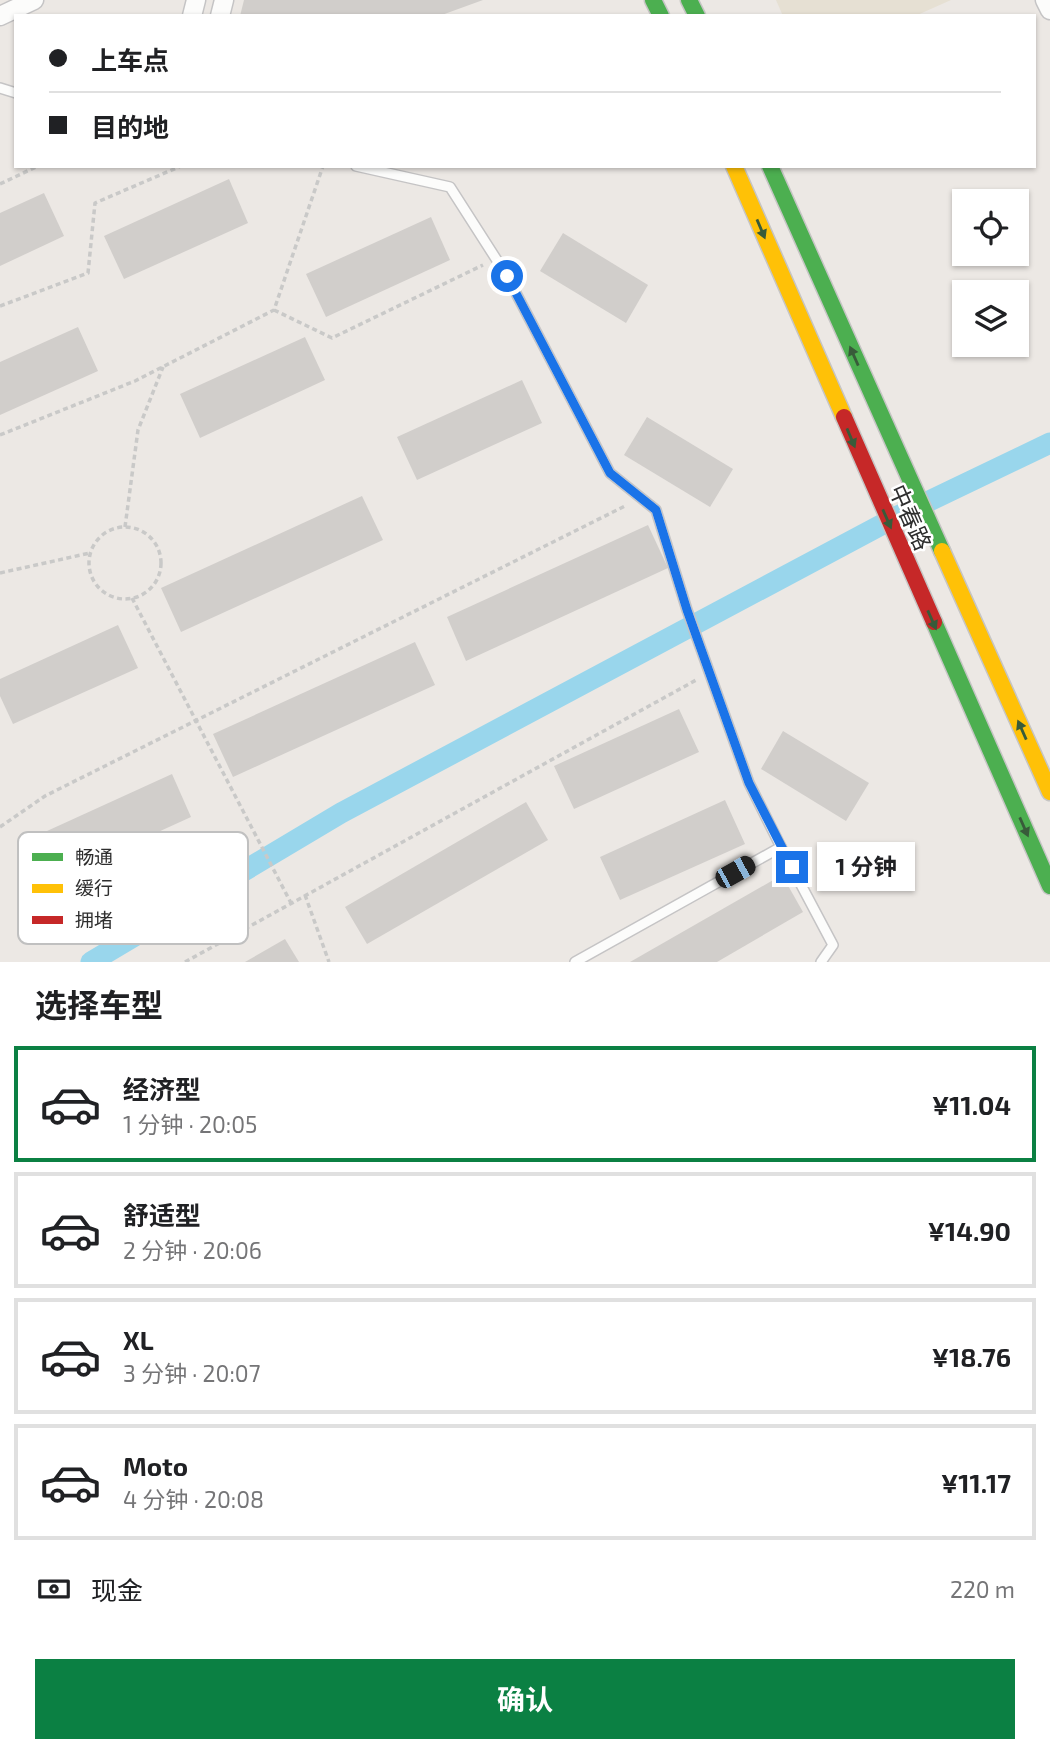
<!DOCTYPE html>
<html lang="zh">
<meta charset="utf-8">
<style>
:root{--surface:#fff;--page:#f2f2f2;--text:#202124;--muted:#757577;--line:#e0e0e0;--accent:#0b8043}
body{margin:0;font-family:"Exo 2","Noto Sans SC",sans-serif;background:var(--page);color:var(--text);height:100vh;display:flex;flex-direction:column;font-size:26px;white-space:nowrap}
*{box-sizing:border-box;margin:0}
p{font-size:23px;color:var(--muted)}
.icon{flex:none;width:38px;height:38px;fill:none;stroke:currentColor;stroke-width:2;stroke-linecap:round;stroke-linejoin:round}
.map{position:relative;height:962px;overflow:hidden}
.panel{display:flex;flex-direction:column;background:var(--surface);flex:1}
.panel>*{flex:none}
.top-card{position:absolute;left:14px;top:14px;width:1022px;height:154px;border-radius:0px;box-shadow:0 2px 5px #0004;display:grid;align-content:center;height:154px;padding:0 35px;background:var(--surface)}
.buttons{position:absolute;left:952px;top:189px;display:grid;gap:14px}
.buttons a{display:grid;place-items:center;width:77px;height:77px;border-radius:0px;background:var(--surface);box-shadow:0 2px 5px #0004;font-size:35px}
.end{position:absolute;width:32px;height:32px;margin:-16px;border:9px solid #1a73e8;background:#fff;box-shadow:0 0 0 4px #fff}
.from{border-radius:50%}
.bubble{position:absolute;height:49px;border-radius:0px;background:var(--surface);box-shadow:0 2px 5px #0004;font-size:23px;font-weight:700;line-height:49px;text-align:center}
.car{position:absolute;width:21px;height:42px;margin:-21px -10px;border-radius:9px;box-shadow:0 0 5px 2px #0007;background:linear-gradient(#222 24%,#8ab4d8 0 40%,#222 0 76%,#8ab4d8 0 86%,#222 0)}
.top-card b{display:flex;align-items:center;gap:24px;height:66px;font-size:26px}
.top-card b+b{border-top:2px solid var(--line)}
.top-card i{width:18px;height:18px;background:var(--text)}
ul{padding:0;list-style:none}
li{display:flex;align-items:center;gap:21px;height:116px;margin:0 14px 10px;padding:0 21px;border:4px solid var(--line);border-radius:0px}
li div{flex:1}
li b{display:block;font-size:26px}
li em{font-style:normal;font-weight:700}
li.active{border-color:var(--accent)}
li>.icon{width:63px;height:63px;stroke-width:1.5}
h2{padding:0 35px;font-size:32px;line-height:84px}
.pay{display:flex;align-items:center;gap:18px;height:77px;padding:0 35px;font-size:26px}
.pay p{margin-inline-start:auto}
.button{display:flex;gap:14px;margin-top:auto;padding:14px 35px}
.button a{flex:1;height:80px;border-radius:0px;background:var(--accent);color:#fff;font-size:28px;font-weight:700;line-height:80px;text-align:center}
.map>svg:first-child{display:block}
.education{fill:#e6e0d3}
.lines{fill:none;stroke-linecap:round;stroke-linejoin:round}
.canal{stroke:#99d6ec;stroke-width:21}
.building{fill:#d1cecb}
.lane-casing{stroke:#c5c4c5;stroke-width:12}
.street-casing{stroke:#c5c4c5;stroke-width:21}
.fast-casing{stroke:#c6c5c4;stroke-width:19}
.slow-casing{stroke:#c6c5c4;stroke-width:19}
.jam-casing{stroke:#c6c5c4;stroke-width:19}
.path{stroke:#c9c9c8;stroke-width:3.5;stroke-dasharray:5 3.5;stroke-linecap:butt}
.lane{stroke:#fcfcfb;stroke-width:9}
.street{stroke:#fcfcfb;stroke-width:18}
.fast{stroke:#4caf50;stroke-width:16}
.slow{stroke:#ffc107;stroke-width:16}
.jam{stroke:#c62828;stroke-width:16}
.oneway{fill:#385b3a}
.route{stroke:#1a73e8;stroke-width:9}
.labels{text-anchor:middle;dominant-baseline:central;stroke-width:5;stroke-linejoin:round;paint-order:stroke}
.street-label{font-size:23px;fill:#2e2e2e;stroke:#fff}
.key{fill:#fff;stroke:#c0c0c0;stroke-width:2}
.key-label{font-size:19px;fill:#2e2e2e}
</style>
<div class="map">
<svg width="1050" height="962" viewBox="0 0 1050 962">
<rect width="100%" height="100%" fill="#ece8e4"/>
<!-- education -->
<path class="education" d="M 776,0 L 951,0 L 915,16 L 783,16 Z"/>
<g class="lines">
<!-- canal -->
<path class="canal" d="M 91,962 L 341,813 L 898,516 L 1050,443"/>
</g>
<!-- building -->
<g class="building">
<path d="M 244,0 L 483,0 L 439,16 L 240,16 Z"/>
<path d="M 229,179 L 248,223 L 124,279 L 104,236 Z"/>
<path d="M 44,193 L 64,236 L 0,266 L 0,213 Z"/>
<path d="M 431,217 L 450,260 L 326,317 L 306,274 Z"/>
<path d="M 563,233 L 648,285 L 626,323 L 540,271 Z"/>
<path d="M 78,327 L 98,371 L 0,415 L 0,362 Z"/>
<path d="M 305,337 L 325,380 L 200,438 L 180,394 Z"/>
<path d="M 522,380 L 542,423 L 417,480 L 397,437 Z"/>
<path d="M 647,417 L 733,469 L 710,507 L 624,455 Z"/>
<path d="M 362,496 L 383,540 L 181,632 L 161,588 Z"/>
<path d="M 648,525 L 668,568 L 466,661 L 447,617 Z"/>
<path d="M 118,625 L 138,668 L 13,724 L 0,696 L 0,679 Z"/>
<path d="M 415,642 L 435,685 L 233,777 L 213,734 Z"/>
<path d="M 679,709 L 699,752 L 574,809 L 554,766 Z"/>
<path d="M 783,731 L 869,783 L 846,821 L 761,769 Z"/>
<path d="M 172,774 L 191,817 L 66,874 L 47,831 Z"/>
<path d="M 725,800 L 745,844 L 620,900 L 600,857 Z"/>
<path d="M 526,802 L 548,840 L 367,944 L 345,907 Z"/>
<path d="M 782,875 L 803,912 L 717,962 L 630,962 Z"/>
<path d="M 285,939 L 299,962 L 245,962 Z"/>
</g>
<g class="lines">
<defs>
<g id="lane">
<path d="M 0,88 L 16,93"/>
<path d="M 356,166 L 450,187 L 507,276 L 610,473 L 656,510 L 687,610 L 749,783 L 781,847 L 575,962"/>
<path d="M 781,847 L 833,945 L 821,962"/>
</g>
<g id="street">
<path d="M 1045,0 L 1050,10"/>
<path d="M 0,16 L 34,0"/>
<path d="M 192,16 L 196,0"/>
<path d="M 220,16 L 224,0"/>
</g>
<g id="fast">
<path d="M 653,0 L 661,16"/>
<path d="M 689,0 L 697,16"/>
<path d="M 770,166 L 942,551"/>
<path d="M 934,622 L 1050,886"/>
</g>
<g id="slow">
<path d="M 734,166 L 844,417"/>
<path d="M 942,551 L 1050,792"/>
</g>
<path id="jam" d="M 844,417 L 934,622"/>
</defs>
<!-- lane casing -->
<use href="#lane" class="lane-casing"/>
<!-- street casing -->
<use href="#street" class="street-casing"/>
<!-- fast casing -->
<use href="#fast" class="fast-casing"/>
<!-- slow casing -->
<use href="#slow" class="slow-casing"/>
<!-- jam casing -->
<use href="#jam" class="jam-casing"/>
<!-- path -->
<g class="path">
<path d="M 0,184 L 38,166"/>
<path d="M 0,306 L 88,273 L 95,203 L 181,166"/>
<path d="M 274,310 L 332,338 L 483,265"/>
<path d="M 0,435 L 135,381 L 274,310 L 323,166"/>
<path d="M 125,527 L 138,430 L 163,367"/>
<circle cx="125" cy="563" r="36"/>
<path d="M 0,573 L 90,553"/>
<path d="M 132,598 L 291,903"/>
<path d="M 0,827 L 45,796 L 627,505"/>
<path d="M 305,895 L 329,962"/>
<path d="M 185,962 L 698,679"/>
</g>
<!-- lane -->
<use href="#lane" class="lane"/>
<!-- street -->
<use href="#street" class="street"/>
<!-- fast -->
<use href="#fast" class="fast"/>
<!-- slow -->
<use href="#slow" class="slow"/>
<!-- jam -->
<use href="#jam" class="jam"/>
</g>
<!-- one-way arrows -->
<defs><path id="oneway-solid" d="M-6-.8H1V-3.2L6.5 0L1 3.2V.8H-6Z" transform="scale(1.75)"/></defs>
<g class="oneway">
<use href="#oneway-solid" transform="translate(761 229) rotate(67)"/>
<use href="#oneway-solid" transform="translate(854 356) rotate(-114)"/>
<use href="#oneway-solid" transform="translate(851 438) rotate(67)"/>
<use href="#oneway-solid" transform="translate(887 519) rotate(66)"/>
<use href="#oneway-solid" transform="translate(932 620) rotate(66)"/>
<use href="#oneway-solid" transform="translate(1022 730) rotate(-114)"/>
<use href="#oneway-solid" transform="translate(1024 827) rotate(66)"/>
</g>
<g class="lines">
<!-- route -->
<path class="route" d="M 507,276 L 610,473 L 656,510 L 687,610 L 749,783 L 792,867"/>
</g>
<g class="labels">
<!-- street labels -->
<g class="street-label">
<text transform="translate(911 517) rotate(66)">中春路</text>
</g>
</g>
<!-- legend -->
<rect x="18" y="832" width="230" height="112" rx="10" class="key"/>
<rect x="32" y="853" width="31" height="8" fill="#4caf50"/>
<rect x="32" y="884" width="31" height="9" fill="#ffc107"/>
<rect x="32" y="916" width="31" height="8" fill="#c62828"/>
<g class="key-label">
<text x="75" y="864">畅通</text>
<text x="75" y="895">缓行</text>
<text x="75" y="927">拥堵</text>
</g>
</svg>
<div class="buttons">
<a><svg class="icon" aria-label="locate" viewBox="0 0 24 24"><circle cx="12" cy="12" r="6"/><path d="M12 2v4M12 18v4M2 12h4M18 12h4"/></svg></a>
<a><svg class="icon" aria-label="layers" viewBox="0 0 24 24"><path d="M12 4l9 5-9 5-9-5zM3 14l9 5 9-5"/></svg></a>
</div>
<i class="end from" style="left:507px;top:276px"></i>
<i class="end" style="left:792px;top:867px"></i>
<div class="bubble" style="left:817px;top:842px;width:98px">1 分钟</div>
<i class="car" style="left:735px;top:872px;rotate:61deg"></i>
<div class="top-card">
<b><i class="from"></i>上车点</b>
<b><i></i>目的地</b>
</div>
</div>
<section class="panel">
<h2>选择车型</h2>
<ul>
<li class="active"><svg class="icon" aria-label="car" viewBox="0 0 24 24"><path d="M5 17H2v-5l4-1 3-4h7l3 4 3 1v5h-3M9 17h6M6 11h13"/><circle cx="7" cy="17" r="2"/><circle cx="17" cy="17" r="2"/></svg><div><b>经济型</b><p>1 分钟 · 20:05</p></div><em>¥11.04</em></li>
<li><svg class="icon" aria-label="car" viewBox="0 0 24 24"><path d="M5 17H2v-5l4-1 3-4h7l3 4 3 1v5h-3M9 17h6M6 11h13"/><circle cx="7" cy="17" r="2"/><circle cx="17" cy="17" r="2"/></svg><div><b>舒适型</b><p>2 分钟 · 20:06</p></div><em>¥14.90</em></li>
<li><svg class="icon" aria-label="car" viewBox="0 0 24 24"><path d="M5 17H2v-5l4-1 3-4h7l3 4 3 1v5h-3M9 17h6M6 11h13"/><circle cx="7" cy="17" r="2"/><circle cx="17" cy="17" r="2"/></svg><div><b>XL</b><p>3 分钟 · 20:07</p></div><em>¥18.76</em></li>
<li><svg class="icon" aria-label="car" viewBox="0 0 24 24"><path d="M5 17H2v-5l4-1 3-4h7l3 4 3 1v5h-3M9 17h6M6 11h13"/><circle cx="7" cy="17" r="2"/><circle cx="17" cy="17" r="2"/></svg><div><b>Moto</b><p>4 分钟 · 20:08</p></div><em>¥11.17</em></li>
</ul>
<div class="pay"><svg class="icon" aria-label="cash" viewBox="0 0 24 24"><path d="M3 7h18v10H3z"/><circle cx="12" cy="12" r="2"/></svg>现金<p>220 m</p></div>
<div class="button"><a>确认</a></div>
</section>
